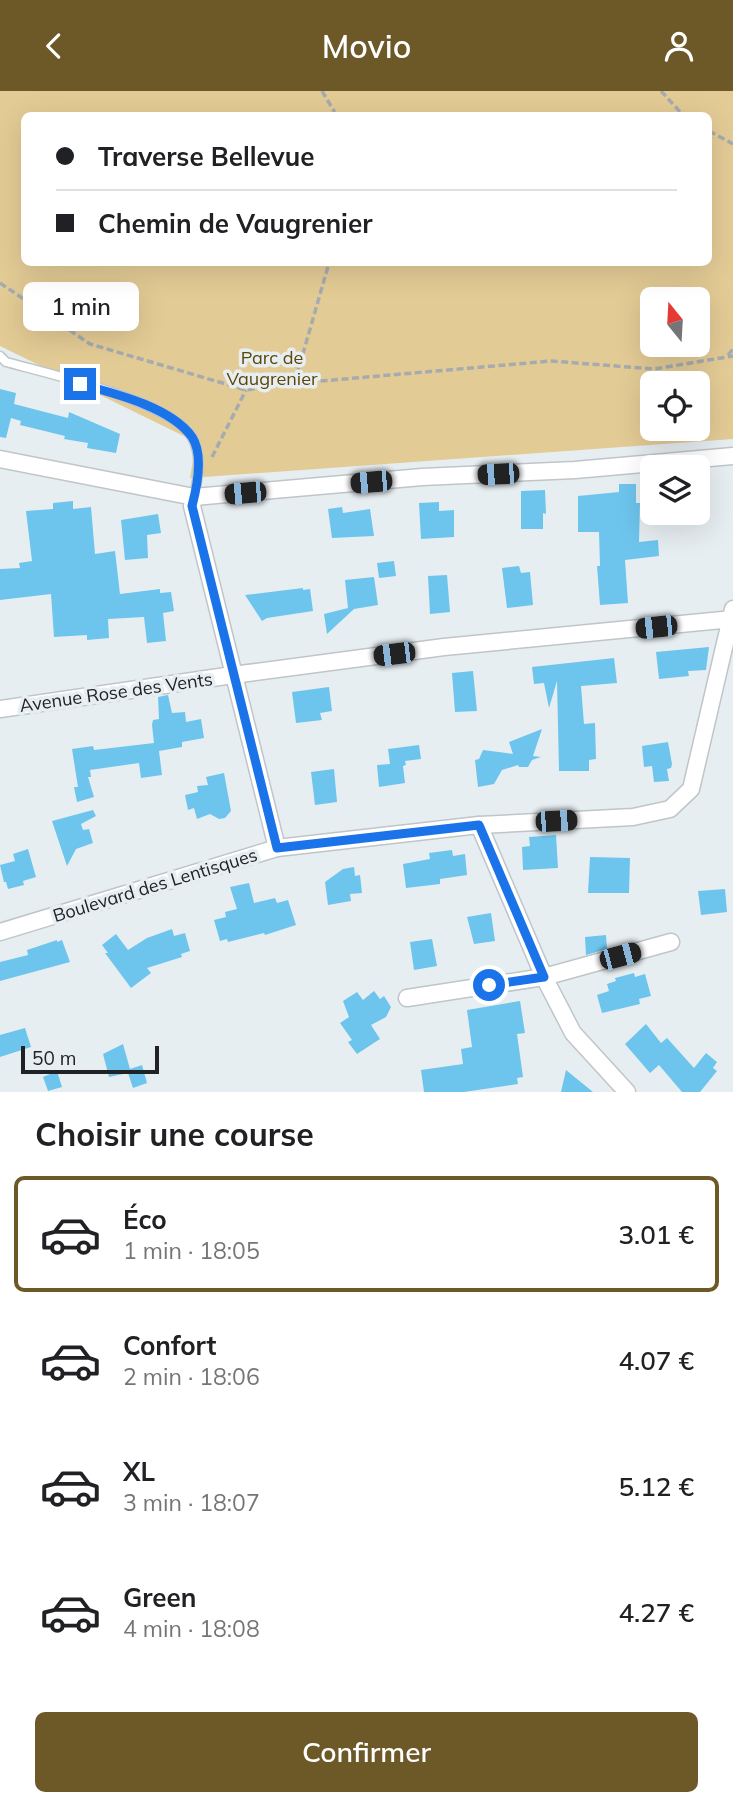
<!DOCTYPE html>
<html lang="fr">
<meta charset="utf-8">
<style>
:root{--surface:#fff;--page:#f2f2f2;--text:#202124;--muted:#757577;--line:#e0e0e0;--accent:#6d5928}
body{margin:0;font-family:Mulish,sans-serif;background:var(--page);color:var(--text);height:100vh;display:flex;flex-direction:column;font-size:26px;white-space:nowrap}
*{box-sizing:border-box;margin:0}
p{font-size:23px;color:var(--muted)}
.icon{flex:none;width:38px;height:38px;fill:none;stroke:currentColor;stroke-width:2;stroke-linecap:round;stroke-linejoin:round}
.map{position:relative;height:1001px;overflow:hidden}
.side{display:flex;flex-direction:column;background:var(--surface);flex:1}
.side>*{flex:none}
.top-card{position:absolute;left:21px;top:21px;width:691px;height:154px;border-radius:10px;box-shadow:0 7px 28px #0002;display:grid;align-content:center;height:154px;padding:0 35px;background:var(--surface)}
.needle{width:46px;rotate:342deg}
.buttons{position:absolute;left:640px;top:196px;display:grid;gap:14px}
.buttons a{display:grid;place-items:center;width:70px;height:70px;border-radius:10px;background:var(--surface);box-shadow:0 7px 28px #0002;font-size:35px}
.scale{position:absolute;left:21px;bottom:18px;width:138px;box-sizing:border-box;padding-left:7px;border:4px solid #202224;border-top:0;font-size:19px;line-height:24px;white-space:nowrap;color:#202224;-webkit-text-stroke:5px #e7eef2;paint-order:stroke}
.end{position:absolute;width:32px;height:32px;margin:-16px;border:9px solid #1a73e8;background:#fff;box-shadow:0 0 0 4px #fff}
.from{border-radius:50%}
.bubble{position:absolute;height:49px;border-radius:10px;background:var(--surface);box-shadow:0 7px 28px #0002;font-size:23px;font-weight:600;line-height:49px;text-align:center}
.car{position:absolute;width:21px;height:42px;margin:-21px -10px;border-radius:9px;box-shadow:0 0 5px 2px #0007;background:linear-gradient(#222 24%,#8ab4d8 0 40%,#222 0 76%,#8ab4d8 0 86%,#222 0)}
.top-card b{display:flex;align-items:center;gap:24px;height:66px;font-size:26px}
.top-card b+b{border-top:2px solid var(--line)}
.top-card i{width:18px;height:18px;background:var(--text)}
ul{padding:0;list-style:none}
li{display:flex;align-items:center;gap:21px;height:116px;margin:0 14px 10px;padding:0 21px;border:4px solid transparent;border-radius:10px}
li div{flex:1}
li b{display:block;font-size:26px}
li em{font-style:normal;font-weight:600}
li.current{border-color:var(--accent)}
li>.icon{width:63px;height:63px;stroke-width:1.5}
h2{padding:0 35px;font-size:32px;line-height:84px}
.primary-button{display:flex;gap:14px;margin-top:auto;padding:14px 35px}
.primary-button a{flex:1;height:80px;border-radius:10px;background:var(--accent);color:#fff;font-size:28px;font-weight:600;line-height:80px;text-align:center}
header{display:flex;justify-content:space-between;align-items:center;height:91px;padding:0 35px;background:var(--accent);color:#fff;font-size:32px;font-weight:600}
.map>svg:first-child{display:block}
.green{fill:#e3cb95;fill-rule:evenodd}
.building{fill:#6dc5ed}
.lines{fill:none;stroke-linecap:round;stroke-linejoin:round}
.lane-casing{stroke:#bfc5c9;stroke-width:11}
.street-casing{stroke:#bfc5c9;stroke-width:19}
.path{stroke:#a6abaf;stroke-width:3.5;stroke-dasharray:7 3.5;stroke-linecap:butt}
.lane{stroke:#fff;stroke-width:8}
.street{stroke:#fff;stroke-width:16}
.route{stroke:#1a73e8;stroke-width:9}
.labels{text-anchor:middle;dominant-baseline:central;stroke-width:7;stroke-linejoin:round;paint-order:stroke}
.park-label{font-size:18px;fill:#5c4607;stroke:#e7eef2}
.street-label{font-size:18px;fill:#202224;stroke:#e7eef2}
</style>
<header><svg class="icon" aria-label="back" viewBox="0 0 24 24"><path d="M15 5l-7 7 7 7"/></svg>Movio<svg class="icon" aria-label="person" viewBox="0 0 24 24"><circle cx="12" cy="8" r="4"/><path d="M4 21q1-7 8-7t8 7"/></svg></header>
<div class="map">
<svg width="733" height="1001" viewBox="0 0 733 1001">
<rect width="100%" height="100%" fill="#e7eef2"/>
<!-- green -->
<path class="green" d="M 0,0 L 733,0 L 733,348 L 190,387 L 196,351 L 0,255 ZM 24,24 L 709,24 L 709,172 L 24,172 ZM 653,208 L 698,208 L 698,254 L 653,254 ZM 653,292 L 698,292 L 698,338 L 653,338 Z"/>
<!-- building -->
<g class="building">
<path d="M 0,298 L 16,302 L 14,313 L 68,327 L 69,321 L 120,343 L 116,362 L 87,357 L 88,352 L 64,348 L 65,345 L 20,334 L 21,330 L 11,327 L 6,347 L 0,346 Z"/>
<path d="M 619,393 L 636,393 L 636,412 L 640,412 L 639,451 L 658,449 L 659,465 L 625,469 L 628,512 L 600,514 L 597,475 L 600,475 L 599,441 L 578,441 L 578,405 L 619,401 Z"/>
<path d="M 545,399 L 546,423 L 543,422 L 543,438 L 521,438 L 521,400 Z"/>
<path d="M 73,410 L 73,418 L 91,416 L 95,463 L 115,460 L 120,503 L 160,498 L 160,502 L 171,501 L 174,520 L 163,522 L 166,550 L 147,552 L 144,526 L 108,528 L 109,547 L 87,549 L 87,544 L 54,546 L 51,503 L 0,509 L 0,478 L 20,477 L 19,472 L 32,470 L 26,420 L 53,418 L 53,412 Z"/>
<path d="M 439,411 L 439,420 L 454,419 L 454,446 L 421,448 L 419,412 Z"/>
<path d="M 342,416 L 343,422 L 370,418 L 374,445 L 332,447 L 328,418 Z"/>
<path d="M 158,423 L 161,442 L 147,444 L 148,467 L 125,469 L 121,429 Z"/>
<path d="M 394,470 L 396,485 L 379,487 L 377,472 Z"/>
<path d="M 519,475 L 521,482 L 530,481 L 533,514 L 507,517 L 502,477 Z"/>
<path d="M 447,484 L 450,521 L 430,523 L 428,485 Z"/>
<path d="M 374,486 L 378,514 L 354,518 L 327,543 L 324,523 L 348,517 L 345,489 Z"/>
<path d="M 303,497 L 303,499 L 310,498 L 313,520 L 267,527 L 262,530 L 245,504 Z"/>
<path d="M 709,556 L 706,579 L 688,580 L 689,585 L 659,588 L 656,561 Z"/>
<path d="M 614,567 L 617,592 L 581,595 L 584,633 L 595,632 L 596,668 L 589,669 L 589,680 L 559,680 L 557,590 L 549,617 L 544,592 L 534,593 L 532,576 Z"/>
<path d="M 473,580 L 477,620 L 455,621 L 452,582 Z"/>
<path d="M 329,596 L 332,620 L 320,622 L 322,629 L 296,632 L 292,601 Z"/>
<path d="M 168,604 L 172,622 L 185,621 L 186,631 L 201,628 L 204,647 L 182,651 L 182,656 L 159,660 L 162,684 L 141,687 L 139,672 L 90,679 L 91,686 L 88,686 L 94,706 L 77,711 L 74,696 L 78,696 L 72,658 L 93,655 L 94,659 L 154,652 L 152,634 L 153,629 L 159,628 L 158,606 Z"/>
<path d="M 542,638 L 533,665 L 541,666 L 532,669 L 528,676 L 519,676 L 518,674 L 502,679 L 494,693 L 478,696 L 475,669 L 479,668 L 483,659 L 513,663 L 509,651 Z"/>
<path d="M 668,651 L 672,673 L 671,677 L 667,678 L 669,690 L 654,691 L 652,675 L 644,676 L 642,655 Z"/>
<path d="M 419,654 L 421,668 L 405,670 L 406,674 L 403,675 L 405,692 L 379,696 L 377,674 L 390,673 L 388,658 Z"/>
<path d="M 334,678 L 337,711 L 315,714 L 311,681 Z"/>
<path d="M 224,682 L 231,720 L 225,727 L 219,728 L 210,723 L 197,728 L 194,717 L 188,719 L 185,704 L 198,701 L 197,695 L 208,694 L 206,686 Z"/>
<path d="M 93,719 L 96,725 L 81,733 L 83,739 L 89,738 L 93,752 L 76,758 L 67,775 L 52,730 Z"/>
<path d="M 556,744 L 558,777 L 523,779 L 522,756 L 530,755 L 529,746 Z"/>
<path d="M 28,758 L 36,786 L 23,790 L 24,794 L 8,798 L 6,791 L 4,791 L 0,774 L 15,770 L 13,763 Z"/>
<path d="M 452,759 L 453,765 L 465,763 L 467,784 L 440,788 L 440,793 L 406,797 L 403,773 L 430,768 L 429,762 Z"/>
<path d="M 590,766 L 630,767 L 629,802 L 588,802 Z"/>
<path d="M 354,776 L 355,785 L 360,784 L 362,802 L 350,803 L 351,810 L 328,814 L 325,791 L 343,778 Z"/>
<path d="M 249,792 L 254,812 L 275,807 L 277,812 L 288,809 L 296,834 L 265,844 L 264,842 L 228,851 L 227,848 L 220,850 L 214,829 L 226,826 L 225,821 L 237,818 L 230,796 Z"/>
<path d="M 725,798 L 727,821 L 701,824 L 698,800 Z"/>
<path d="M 491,822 L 495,850 L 474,853 L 467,826 Z"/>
<path d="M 172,838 L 174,845 L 185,842 L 190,860 L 181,863 L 182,866 L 147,877 L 151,882 L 131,897 L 105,862 L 108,862 L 102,854 L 116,843 L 128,859 L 147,847 Z"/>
<path d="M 606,844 L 607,858 L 586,864 L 585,846 Z"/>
<path d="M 432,848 L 437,875 L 414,879 L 410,851 Z"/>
<path d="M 57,849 L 57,851 L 62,849 L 70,871 L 0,890 L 0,871 L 28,864 L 27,859 Z"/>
<path d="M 634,882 L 635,886 L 645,883 L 651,905 L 639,908 L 640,913 L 602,922 L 597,904 L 609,900 L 607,893 L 616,890 L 615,887 Z"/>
<path d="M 374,900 L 380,908 L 384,905 L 391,916 L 386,926 L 371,934 L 380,948 L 357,963 L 348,951 L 352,949 L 340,932 L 349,926 L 343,910 L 357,901 L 363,909 Z"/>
<path d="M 520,910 L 525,942 L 517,943 L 523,986 L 517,987 L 518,993 L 464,1001 L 424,1001 L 421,979 L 463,973 L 461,958 L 472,956 L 467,919 Z"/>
<path d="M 646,933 L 661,952 L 667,947 L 694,977 L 706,962 L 717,971 L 713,977 L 717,980 L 700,1001 L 682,1001 L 659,974 L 650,982 L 625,953 Z"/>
<path d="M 25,937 L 31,956 L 0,966 L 0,944 Z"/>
<path d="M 123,953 L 130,978 L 142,974 L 147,992 L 133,997 L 128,982 L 109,986 L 103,963 Z"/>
<path d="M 566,979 L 593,1001 L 561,1001 Z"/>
<path d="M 57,980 L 62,996 L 48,1000 L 43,986 Z"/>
</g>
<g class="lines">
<defs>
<path id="lane" d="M 0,265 L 6,271 C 46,282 175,311 193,348 C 202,366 198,387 194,406"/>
<g id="street">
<path d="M 0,368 L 194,406 L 422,386 L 575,379 L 733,365"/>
<path d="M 194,406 L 192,415 L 277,757"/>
<path d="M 0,618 L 233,584 L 444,556 L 733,528"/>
<path d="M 479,734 L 544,886 L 573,942 L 627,1001"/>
<path d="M 0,841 L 277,757 L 479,734 L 633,726 L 670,718 L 691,698 L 733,518"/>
<path d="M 407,907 L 544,886 L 671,851"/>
</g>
</defs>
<!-- lane casing -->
<use href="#lane" class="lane-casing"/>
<!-- street casing -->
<use href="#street" class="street-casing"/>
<!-- path -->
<g class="path">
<path d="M 322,0 L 334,20 L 334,24"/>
<path d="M 661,0 L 683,24"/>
<path d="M 709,40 L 733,53"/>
<path d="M 0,192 L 90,253 L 246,299 L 287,293 L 551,270 L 654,278 L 733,265"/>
<path d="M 728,264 L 733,258"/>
<path d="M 289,291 L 298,280 L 329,172"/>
<path d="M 212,366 L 246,299"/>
</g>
<!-- lane -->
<use href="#lane" class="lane"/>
<!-- street -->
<use href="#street" class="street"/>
</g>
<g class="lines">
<!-- route -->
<path class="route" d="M 80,293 C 113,302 171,316 192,346 C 204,364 197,396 192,415 L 277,757 L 479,734 L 544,886 L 489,894"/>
</g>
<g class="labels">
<!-- park labels -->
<g class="park-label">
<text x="272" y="266">Parc de<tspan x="272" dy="21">Vaugrenier</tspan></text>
</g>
<!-- street labels -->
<g class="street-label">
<text transform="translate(116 601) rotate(-8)">Avenue Rose des Vents</text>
<text transform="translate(155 794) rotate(-17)">Boulevard des Lentisques</text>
</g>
</g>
</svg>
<div class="buttons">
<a><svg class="needle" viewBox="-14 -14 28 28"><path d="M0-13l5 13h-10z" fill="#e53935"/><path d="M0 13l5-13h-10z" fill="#757577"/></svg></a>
<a><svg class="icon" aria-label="locate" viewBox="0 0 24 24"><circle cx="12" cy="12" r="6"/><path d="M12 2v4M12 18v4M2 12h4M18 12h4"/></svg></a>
<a><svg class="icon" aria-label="layers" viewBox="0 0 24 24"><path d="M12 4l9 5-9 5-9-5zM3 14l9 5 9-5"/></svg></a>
</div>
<div class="scale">50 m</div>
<i class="end from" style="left:489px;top:894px"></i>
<i class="end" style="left:80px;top:293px"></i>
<div class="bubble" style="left:23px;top:191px;width:116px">1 min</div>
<i class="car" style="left:498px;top:383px;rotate:267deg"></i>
<i class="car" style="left:371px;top:391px;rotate:265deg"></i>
<i class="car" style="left:245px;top:402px;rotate:265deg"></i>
<i class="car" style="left:656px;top:536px;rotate:264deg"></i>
<i class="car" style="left:394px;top:563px;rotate:263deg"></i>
<i class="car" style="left:556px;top:730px;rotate:87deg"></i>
<i class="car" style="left:620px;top:865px;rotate:75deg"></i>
<div class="top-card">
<b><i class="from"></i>Traverse Bellevue</b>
<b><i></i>Chemin de Vaugrenier</b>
</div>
</div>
<section class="side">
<h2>Choisir une course</h2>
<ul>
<li class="current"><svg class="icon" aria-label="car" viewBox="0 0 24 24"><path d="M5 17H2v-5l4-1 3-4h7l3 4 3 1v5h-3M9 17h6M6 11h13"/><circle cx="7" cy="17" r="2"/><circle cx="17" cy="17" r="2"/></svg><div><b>Éco</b><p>1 min · 18:05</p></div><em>3.01 €</em></li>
<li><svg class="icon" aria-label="car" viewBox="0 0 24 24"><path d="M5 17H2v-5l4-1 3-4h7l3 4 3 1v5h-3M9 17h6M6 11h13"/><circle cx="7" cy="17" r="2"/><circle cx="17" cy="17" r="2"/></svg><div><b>Confort</b><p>2 min · 18:06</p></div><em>4.07 €</em></li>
<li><svg class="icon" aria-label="car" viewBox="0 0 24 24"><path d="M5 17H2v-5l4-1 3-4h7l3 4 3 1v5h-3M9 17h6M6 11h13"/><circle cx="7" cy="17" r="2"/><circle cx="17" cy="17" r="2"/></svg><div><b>XL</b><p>3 min · 18:07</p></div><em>5.12 €</em></li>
<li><svg class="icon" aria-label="car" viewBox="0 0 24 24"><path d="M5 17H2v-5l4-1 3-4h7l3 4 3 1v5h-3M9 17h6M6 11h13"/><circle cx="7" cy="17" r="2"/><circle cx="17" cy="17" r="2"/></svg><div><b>Green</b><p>4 min · 18:08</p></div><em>4.27 €</em></li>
</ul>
<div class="primary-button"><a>Confirmer</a></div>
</section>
